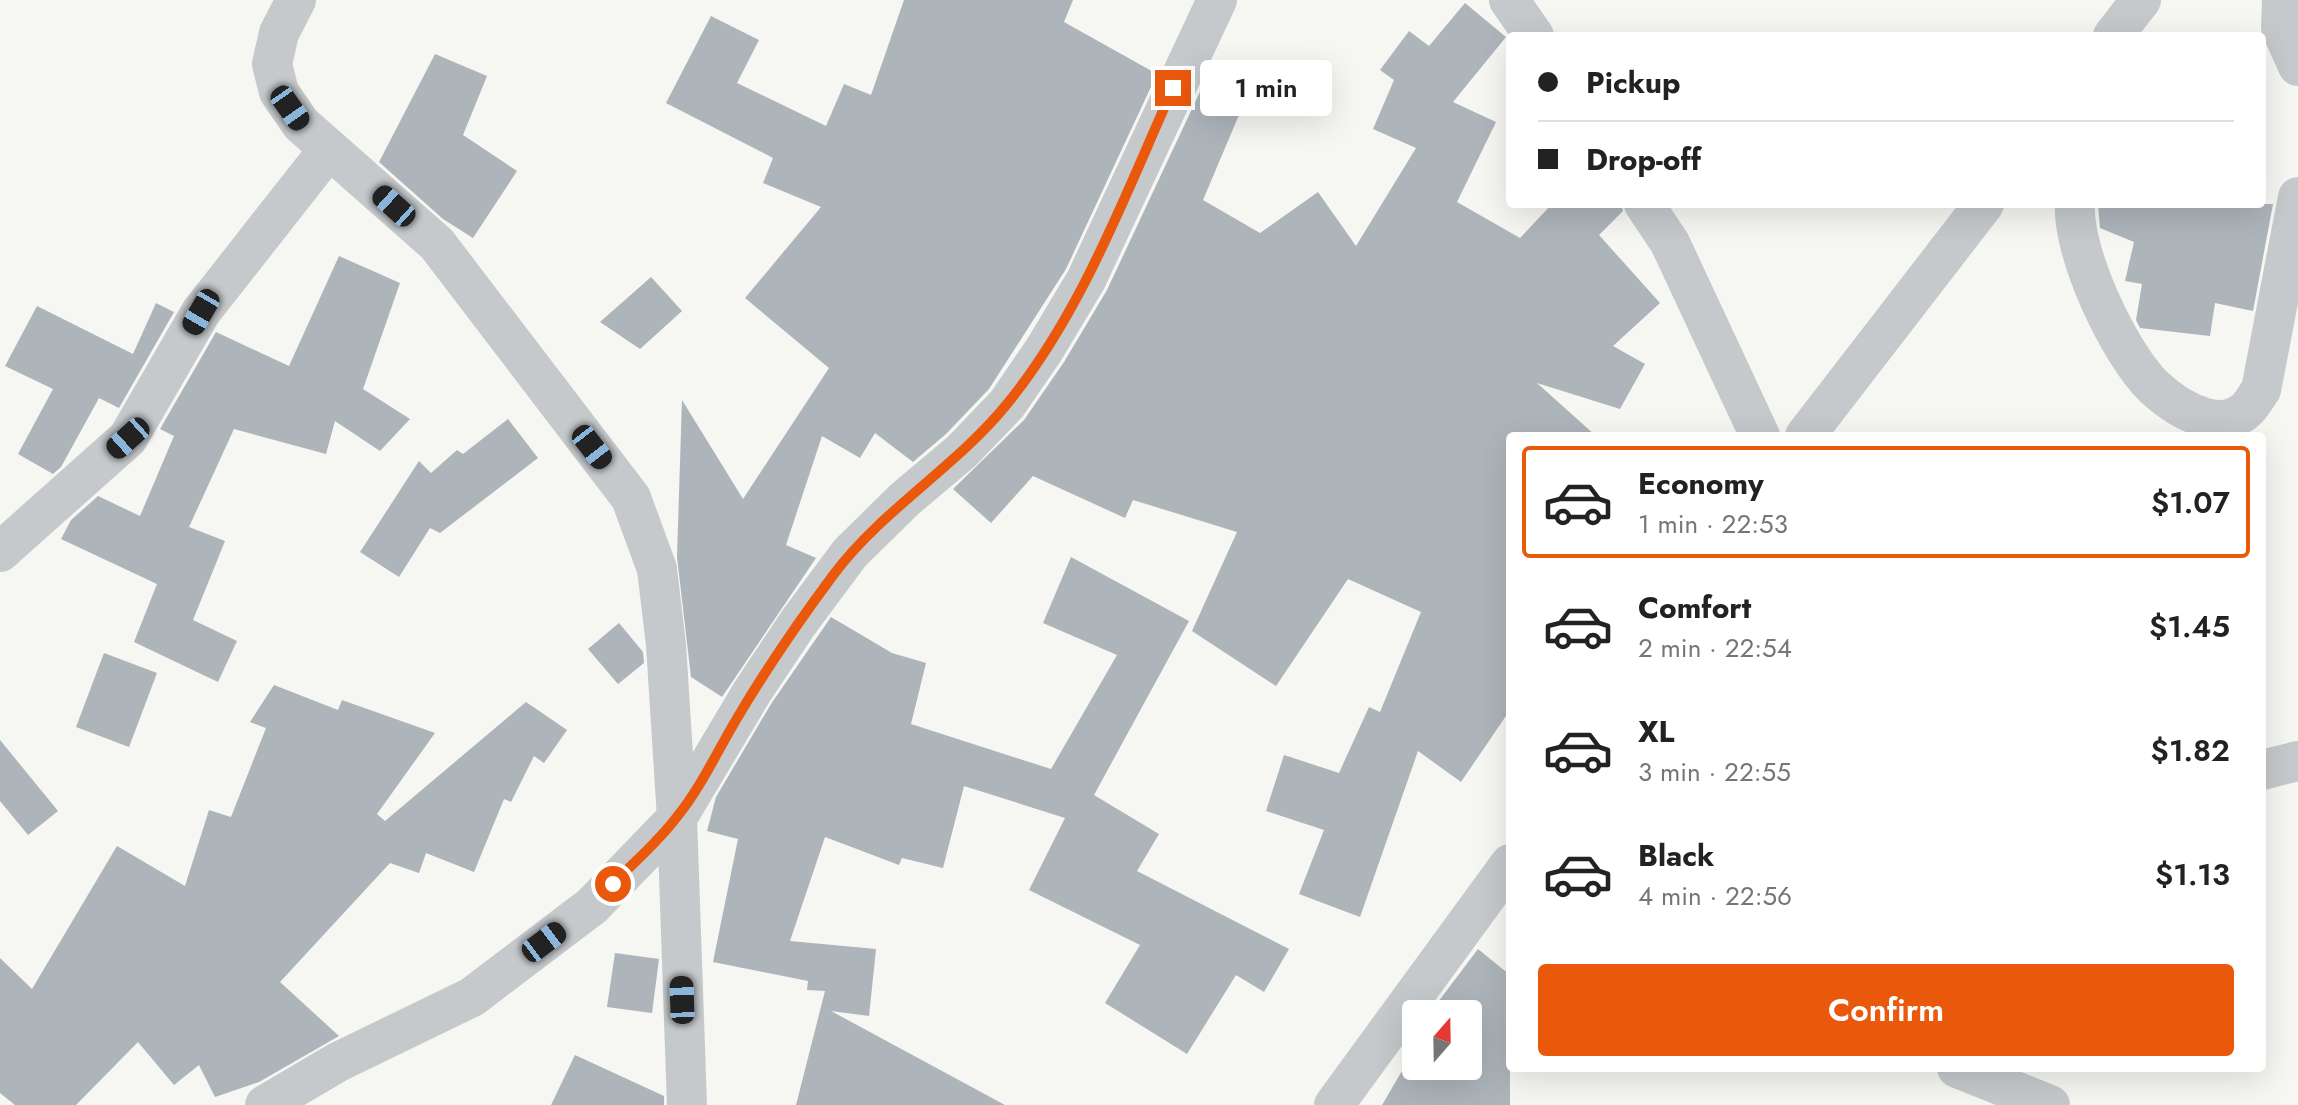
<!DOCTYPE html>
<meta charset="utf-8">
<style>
:root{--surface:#fff;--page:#f6f6f6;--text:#222;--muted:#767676;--line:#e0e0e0;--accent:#ea580c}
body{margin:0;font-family:Jost,sans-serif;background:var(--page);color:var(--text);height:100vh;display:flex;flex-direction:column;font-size:30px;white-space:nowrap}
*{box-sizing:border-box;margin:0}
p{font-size:26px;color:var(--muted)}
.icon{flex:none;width:44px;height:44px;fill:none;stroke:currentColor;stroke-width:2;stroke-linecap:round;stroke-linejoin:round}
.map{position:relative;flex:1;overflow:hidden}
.details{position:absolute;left:1506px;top:432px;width:760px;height:640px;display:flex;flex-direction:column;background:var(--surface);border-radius:8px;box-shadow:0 8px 32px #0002}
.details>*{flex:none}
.guide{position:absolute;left:1506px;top:32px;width:760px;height:176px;border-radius:8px;box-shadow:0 8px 32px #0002;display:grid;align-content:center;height:176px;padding:0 32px;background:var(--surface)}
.needle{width:52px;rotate:20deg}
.tools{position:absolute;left:1402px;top:1000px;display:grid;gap:16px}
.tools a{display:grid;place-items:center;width:80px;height:80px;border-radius:8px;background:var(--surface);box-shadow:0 8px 32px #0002;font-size:40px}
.end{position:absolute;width:36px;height:36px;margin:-18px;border:10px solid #ea580c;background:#fff;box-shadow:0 0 0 4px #fff}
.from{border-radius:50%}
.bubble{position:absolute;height:56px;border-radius:8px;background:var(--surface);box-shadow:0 8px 32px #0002;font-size:26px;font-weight:600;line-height:56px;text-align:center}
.car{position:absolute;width:24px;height:48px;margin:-24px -12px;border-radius:10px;box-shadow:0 0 6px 2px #0007;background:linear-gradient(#222 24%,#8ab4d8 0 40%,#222 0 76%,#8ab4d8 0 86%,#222 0)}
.guide b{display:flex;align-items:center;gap:28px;height:76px;font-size:30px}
.guide b+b{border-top:2px solid var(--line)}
.guide i{width:20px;height:20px;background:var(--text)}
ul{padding:14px 0 0;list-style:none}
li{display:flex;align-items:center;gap:24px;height:112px;margin:0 16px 12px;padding:0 16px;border:4px solid transparent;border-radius:8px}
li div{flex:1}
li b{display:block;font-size:30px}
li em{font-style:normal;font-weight:600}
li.selected{border-color:var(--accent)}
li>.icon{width:72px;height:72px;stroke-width:1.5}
.primary-button{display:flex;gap:16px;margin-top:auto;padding:16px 32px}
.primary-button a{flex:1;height:92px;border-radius:8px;background:var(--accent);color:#fff;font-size:32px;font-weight:600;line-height:92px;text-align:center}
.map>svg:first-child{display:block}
.building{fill:#adb4ba}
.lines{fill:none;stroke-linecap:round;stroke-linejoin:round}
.street{stroke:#c5c9cc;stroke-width:40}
.route{stroke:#ea580c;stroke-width:10}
</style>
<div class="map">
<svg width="2298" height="1105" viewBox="0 0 2298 1105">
<rect width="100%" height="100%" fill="#f6f6f2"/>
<!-- building -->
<g class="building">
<path d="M 904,0 L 1073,0 L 1064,22 L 1157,74 L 1066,269 L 989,389 L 946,434 L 913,462 L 875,433 L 860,458 L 822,436 L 786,545 L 816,558 L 722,697 L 691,677 L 677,557 L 682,400 L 743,499 L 829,368 L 745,298 L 821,207 L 763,183 L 773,158 L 666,103 L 711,16 L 759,40 L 737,83 L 826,126 L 844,84 L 871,95 Z"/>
<path d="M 1465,3 L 1506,37 L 1453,102 L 1496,122 L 1457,202 L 1520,238 L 1552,204 L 1621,204 L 1623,211 L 1599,235 L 1660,303 L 1613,346 L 1645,364 L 1620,409 L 1537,383 L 1596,436 L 1510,436 L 1510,710 L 1461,782 L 1418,751 L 1360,917 L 1299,894 L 1324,830 L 1266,811 L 1284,755 L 1339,773 L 1369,707 L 1380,712 L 1421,612 L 1348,579 L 1276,686 L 1192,631 L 1237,532 L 1133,500 L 1125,518 L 1033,476 L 991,523 L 953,489 L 1024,420 L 1064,362 L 1107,290 L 1206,79 L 1247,96 L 1203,200 L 1260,233 L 1318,192 L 1356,246 L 1416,148 L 1373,129 L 1394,80 L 1380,70 L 1409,31 L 1429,46 Z"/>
<path d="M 435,54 L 487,76 L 463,135 L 517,171 L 473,238 L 443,219 L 379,162 Z"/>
<path d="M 2098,204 L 2273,204 L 2253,311 L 2215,303 L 2210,336 L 2140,328 L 2136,320 L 2142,284 L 2125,281 L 2134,242 L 2100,228 Z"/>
<path d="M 339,256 L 400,283 L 363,389 L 410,419 L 380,451 L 335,421 L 326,454 L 234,429 L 189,527 L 225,541 L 193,620 L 237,641 L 218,682 L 134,642 L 157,584 L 61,539 L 71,520 L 98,496 L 140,516 L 174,436 L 160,429 L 216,332 L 289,366 Z"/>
<path d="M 651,277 L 682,311 L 640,349 L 600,322 Z"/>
<path d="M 156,303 L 174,312 L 119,408 L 99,398 L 61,467 L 53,474 L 18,454 L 53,389 L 5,366 L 37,306 L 133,354 Z"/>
<path d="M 508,419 L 538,458 L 440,533 L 430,528 L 399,577 L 360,552 L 419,461 L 431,473 L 457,450 L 463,454 Z"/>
<path d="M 1071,557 L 1189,621 L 1094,795 L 1159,834 L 1137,871 L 1289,949 L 1264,992 L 1236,975 L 1187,1054 L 1105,1003 L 1140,945 L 1029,890 L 1065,818 L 964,786 L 943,868 L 902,858 L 899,865 L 825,837 L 790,941 L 876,949 L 869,1016 L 831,1011 L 1005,1105 L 796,1105 L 825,991 L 807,990 L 808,981 L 713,962 L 738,839 L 707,831 L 716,797 L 771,704 L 831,617 L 892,653 L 926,663 L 911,724 L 1051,769 L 1117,655 L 1043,623 Z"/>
<path d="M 619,623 L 643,652 L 644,663 L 618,684 L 588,649 Z"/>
<path d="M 104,653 L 157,673 L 129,747 L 76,727 Z"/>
<path d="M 274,685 L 338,710 L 342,700 L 435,733 L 377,814 L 385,821 L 526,702 L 567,730 L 544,763 L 534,756 L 511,802 L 504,799 L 474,872 L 426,853 L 419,873 L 390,863 L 280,982 L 339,1036 L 259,1082 L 215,1097 L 199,1065 L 174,1085 L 138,1042 L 76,1105 L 15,1105 L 0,1093 L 0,958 L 32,989 L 117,846 L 185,886 L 209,810 L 231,817 L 266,728 L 250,722 Z"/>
<path d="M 0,740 L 58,811 L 28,835 L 0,801 Z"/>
<path d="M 1478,949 L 1510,975 L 1510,1105 L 1382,1105 L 1416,1047 L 1416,1066 L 1468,1066 L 1468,1014 L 1429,1014 Z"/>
<path d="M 615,953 L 659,959 L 652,1013 L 607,1007 Z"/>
<path d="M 575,1055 L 664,1096 L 664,1105 L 551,1105 Z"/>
</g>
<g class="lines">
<!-- street -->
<g class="street">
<path d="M 296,0 L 279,33 L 272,64 L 279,92 L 301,124 L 437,244 L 631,498 L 657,569 L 666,645 L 677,818 L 687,1105"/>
<path d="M 1509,0 L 1534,36"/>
<path d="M 2282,0 L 2281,28 L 2298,66"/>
<path d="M 2113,36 L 2141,0"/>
<path d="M 1644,204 L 1670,243 L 1760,436"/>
<path d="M 2075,204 C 2072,253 2119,353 2154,387 C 2169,401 2187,413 2206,418 C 2220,422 2235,420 2246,410 C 2252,405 2256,396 2261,390 L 2298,197"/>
<path d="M 1805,436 L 1984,204"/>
<path d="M 0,552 L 128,438 L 201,312 L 329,149"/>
<path d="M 2262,770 L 2298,761"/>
<path d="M 1957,1068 L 2050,1105"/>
<path d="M 265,1105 L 338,1062 L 472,997 L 592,906 L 677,818 L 752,692 L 798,623 L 850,553 L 905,499 L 962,451 L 1007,404 L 1044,350 L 1086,280 L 1217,0"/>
<path d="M 1334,1105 L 1510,864"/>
</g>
</g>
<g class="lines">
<!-- route -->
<path class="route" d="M 613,884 C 634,862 658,842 676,818 C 700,789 717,752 736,720 C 766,669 799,621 834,574 C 883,509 956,467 1007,404 C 1082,312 1125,195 1173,88"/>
</g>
</svg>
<div class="tools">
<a><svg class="needle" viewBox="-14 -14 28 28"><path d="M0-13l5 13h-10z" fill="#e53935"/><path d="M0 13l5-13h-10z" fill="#767676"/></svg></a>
</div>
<i class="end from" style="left:613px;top:884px"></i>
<i class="end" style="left:1173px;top:88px"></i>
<div class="bubble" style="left:1200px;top:60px;width:132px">1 min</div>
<i class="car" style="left:290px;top:108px;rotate:145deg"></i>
<i class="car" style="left:394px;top:206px;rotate:312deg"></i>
<i class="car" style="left:201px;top:312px;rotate:210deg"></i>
<i class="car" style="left:128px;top:438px;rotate:228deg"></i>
<i class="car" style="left:592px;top:447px;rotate:142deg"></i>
<i class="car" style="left:544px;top:942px;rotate:53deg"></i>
<i class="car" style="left:682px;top:1000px;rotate:358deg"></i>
<div class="guide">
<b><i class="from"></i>Pickup</b>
<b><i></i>Drop-off</b>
</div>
<section class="details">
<ul>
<li class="selected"><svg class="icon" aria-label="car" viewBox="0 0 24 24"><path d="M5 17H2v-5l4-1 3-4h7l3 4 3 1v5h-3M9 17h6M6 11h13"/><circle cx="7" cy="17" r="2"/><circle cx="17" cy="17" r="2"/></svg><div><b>Economy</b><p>1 min · 22:53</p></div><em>$1.07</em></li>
<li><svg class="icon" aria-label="car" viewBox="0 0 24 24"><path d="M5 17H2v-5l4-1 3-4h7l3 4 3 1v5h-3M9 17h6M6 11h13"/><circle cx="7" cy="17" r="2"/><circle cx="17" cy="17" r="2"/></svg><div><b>Comfort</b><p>2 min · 22:54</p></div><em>$1.45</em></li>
<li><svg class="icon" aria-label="car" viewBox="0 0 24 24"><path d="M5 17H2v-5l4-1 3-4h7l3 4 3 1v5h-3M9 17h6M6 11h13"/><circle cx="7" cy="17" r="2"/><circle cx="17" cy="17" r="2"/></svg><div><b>XL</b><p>3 min · 22:55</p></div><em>$1.82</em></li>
<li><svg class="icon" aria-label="car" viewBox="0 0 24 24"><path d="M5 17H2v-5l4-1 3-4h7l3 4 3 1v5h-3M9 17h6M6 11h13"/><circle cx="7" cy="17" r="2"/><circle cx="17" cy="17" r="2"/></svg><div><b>Black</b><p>4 min · 22:56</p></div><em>$1.13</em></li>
</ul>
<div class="primary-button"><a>Confirm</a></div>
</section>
</div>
